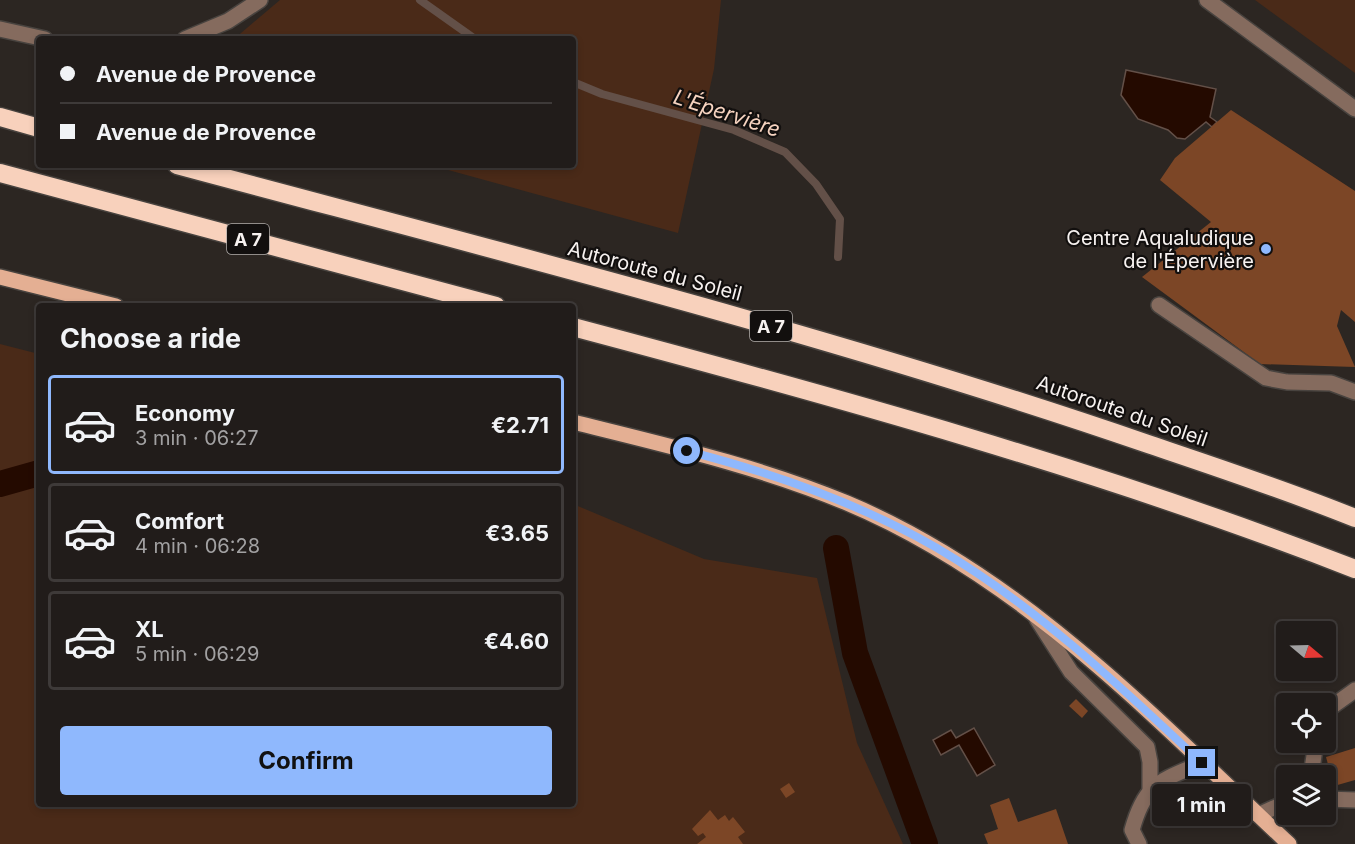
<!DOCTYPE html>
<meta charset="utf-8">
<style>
:root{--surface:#211c1a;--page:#292523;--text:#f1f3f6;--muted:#a2a1a2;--line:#3e3a39;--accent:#8fb8fd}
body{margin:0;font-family:Inter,sans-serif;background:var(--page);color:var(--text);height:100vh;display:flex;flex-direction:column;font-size:22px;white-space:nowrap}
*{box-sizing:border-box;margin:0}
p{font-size:20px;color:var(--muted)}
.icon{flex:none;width:33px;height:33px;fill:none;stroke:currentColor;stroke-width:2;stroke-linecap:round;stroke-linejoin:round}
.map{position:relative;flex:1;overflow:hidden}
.drawer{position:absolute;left:36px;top:303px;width:540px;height:504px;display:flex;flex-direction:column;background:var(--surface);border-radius:6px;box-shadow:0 3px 9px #0003,0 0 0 2px var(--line)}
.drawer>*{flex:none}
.top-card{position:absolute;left:36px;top:36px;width:540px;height:132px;border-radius:6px;box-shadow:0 3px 9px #0003,0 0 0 2px var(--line);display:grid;align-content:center;height:132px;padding:0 24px;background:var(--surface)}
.needle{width:39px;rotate:109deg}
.fabs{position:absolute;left:1276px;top:621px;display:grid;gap:12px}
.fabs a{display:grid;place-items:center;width:60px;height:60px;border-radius:6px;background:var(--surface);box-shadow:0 3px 9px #0003,0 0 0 2px var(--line);font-size:30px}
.end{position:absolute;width:27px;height:27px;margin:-14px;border:8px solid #8fb8fd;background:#111;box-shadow:0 0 0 3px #111}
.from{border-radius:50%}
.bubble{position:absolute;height:42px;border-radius:6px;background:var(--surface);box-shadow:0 3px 9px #0003,0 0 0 2px var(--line);font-size:20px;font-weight:700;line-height:42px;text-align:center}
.top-card b{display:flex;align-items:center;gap:21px;height:57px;font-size:22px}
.top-card b+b{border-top:2px solid var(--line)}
.top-card i{width:15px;height:15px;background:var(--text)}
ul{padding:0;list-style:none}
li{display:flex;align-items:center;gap:18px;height:99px;margin:0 12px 9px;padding:0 12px;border:3px solid var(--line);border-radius:6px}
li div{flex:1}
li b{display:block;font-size:22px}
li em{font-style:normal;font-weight:700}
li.current{border-color:var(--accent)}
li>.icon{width:54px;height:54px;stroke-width:1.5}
h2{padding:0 24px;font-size:27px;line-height:72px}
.cta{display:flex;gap:12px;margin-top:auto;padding:12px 24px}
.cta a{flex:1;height:69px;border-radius:6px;background:var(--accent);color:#111;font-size:24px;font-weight:700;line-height:69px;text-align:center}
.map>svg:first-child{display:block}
.green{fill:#4a2a18}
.water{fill:#240a00;stroke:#635048;stroke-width:1.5}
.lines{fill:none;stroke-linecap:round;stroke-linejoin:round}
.stream{stroke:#635048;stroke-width:8}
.canal{stroke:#240a00;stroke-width:26}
.building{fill:#7c4626}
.minor-casing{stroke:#48433f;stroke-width:18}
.major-casing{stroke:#48433f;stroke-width:18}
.highway-casing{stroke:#48433f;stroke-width:21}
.minor{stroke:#856b5e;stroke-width:15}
.major{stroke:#e4af93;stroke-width:15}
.highway{stroke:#f8d1bc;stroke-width:18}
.route{stroke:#8fb8fd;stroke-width:8}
.poi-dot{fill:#8fb8fd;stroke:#120f0e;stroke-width:2}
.labels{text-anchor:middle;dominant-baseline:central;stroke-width:4.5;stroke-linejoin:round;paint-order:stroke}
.shield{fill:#120f0e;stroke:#b2aeac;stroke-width:1.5}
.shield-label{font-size:18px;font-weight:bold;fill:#f7f2f0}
.poi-label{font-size:20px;fill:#f7f2f0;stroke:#120f0e;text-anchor:end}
.street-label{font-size:20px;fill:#f7f2f0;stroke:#120f0e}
.water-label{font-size:21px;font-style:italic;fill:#f6d3c0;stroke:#120f0e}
</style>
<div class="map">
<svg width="1355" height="844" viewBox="0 0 1355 844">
<rect width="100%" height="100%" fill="#2c2622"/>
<!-- green -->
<g class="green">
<path d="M 280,0 L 721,0 L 714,69 L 678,233 L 430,165 L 573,165 L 573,39 L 234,39 Z"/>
<path d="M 1255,0 L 1355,0 L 1355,73 Z"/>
<path d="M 0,344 L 39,354 L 39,804 L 573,804 L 573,504 L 704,559 L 817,578 L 857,743 L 903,844 L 0,844 Z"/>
</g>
<!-- water -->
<g class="water">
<path d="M 1126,70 L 1216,89 L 1210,117 L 1217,122 L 1212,127 L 1206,122 L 1185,139 L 1177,138 L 1168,130 L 1138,119 L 1121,95 Z"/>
<path d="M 974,728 L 995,765 L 977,776 L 959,745 L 941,755 L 933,740 L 951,730 L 956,738 Z"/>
</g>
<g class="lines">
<!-- stream -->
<g class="stream">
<path d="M 420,0 L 475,39"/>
<path d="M 573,82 L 602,94 L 734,130 L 785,152 L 816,184 L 840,219 L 838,257"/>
</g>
<!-- canal -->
<g class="canal">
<path d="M 0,484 L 39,473"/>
<path d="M 836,548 L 855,653 L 925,844"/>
</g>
</g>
<!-- building -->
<g class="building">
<path d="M 1231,110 L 1355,191 L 1355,322 L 1341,310 L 1337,326 L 1355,367 L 1260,364 L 1142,277 L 1211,222 L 1160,180 L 1175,158 Z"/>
<path d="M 1076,699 L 1088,711 L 1082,718 L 1069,706 Z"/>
<path d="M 1355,748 L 1355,780 L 1334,786 L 1326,757 Z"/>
<path d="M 789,783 L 795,792 L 786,798 L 780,789 Z"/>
<path d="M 1009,798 L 1018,822 L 1056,809 L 1068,844 L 988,844 L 984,834 L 998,829 L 990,805 Z"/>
<path d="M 710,810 L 718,820 L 725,815 L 729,821 L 733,817 L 745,832 L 738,837 L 743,844 L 697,844 L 706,837 L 703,833 L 698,836 L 692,829 Z"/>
</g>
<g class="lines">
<defs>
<g id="minor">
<path d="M 1207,0 L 1355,109"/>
<path d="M 0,29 L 45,39"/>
<path d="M 185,39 L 228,21 L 260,0"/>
<path d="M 1159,305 L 1266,378 L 1287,382 L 1331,383 L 1355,392"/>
<path d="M 1037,619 L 1071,672 L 1147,747 L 1150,762 L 1150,789"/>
<path d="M 1326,716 L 1330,708 L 1355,690"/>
<path d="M 1311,776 L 1316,742"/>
<path d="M 1326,799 L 1355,800"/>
<path d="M 1258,815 L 1287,802"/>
<path d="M 1139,844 L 1132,830 C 1145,783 1160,781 1202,763"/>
</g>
<g id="major">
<path d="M 0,277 L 116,306"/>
<path d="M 573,422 C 665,445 758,466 847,503 C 1021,576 1154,717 1289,844"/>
</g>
<g id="highway">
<path d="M 0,117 L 39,128"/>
<path d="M 177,165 C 501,252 828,334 1145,443 C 1216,467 1286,490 1355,518"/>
<path d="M 0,173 L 496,306"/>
<path d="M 573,327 C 836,397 1101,470 1355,569"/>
</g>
</defs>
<!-- minor casing -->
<use href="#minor" class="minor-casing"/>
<!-- major casing -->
<use href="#major" class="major-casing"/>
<!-- highway casing -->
<use href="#highway" class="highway-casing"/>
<!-- minor -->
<use href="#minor" class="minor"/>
<!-- major -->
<use href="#major" class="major"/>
<!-- highway -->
<use href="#highway" class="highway"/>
</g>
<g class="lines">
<!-- route -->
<path class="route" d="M 687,451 C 773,473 859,503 937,548 C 1036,606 1119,685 1202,763"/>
</g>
<!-- markers -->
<circle class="poi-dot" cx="1266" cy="249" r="6"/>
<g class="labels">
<!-- shield labels -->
<g class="shield">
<rect x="227" y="224" width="42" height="30" rx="4.5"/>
<rect x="750" y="311" width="42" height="30" rx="4.5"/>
</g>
<g class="shield-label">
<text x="248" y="239">A 7</text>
<text x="771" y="326">A 7</text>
</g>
<!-- poi labels -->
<g class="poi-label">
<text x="1254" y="238">Centre Aqualudique<tspan x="1254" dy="23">de l'Épervière</tspan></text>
</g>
<!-- street labels -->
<g class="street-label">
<text transform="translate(655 271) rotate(15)">Autoroute du Soleil</text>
<text transform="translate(1122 411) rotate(19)">Autoroute du Soleil</text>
</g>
<!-- water labels -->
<g class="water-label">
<text transform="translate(727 113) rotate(18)">L'Épervière</text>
</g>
</g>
</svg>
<div class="fabs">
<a><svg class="needle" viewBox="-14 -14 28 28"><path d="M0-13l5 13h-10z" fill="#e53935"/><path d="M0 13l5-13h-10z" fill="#a2a1a2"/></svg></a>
<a><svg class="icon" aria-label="locate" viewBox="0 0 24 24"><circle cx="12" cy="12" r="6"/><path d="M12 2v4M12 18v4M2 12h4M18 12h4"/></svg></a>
<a><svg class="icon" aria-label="layers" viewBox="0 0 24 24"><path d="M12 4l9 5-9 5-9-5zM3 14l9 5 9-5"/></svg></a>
</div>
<i class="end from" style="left:687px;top:451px"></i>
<i class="end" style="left:1202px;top:763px"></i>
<div class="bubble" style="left:1152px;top:784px;width:99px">1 min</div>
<div class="top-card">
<b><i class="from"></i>Avenue de Provence</b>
<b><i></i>Avenue de Provence</b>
</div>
<section class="drawer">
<h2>Choose a ride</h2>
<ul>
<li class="current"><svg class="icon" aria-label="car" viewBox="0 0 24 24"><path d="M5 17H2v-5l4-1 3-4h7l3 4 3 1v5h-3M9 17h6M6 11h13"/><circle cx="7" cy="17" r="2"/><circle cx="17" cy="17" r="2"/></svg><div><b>Economy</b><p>3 min · 06:27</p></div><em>€2.71</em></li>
<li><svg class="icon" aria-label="car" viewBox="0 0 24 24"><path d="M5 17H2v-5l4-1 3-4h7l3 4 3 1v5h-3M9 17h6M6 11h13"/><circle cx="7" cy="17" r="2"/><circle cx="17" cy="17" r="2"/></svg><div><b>Comfort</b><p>4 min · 06:28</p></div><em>€3.65</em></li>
<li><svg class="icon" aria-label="car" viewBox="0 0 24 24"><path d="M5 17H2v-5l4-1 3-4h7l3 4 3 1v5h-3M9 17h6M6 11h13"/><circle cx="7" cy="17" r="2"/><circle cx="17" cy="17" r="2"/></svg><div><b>XL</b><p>5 min · 06:29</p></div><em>€4.60</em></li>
</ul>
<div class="cta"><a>Confirm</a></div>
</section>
</div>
